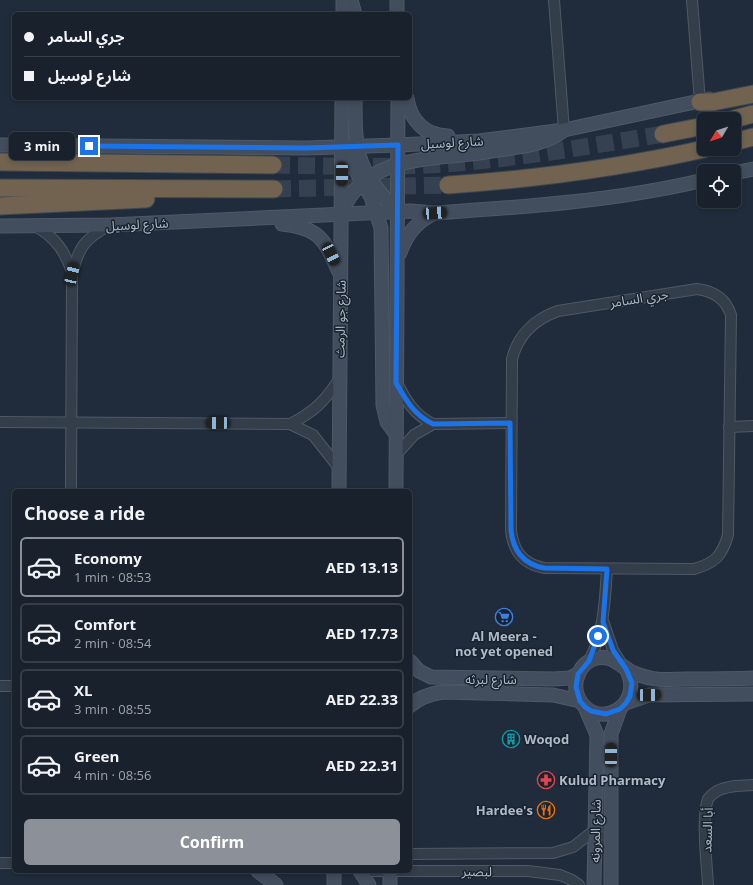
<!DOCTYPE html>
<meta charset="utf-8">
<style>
:root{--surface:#18212c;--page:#252e38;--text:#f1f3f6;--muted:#9fa3a9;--line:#363e48;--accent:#8c9099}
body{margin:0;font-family:"Open Sans","Noto Sans Arabic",sans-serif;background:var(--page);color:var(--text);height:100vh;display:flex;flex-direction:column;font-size:15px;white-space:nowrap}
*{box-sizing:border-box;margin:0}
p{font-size:13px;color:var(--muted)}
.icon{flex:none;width:22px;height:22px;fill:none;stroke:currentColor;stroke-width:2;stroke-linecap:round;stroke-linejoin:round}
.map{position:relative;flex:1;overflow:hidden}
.drawer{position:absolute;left:12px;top:489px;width:400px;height:384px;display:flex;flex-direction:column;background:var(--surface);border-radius:6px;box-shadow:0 2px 6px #0003,0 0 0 1px var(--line)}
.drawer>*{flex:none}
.hud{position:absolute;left:12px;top:12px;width:400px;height:88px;border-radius:6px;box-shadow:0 2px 6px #0003,0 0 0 1px var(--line);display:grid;align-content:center;height:88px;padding:0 12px;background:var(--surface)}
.needle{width:26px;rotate:231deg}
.tools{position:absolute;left:697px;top:112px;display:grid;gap:8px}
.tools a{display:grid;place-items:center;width:44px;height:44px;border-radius:6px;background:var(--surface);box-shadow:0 2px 6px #0003,0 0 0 1px var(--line);font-size:20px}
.end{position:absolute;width:18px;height:18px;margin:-9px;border:5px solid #1a73e8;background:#fff;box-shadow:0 0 0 2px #fff}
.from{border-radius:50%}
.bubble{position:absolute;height:28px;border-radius:6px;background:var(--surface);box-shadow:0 2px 6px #0003,0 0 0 1px var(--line);font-size:13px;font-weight:700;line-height:28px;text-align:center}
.car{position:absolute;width:12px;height:24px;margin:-12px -6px;border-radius:5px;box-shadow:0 0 3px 1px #0007;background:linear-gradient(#222 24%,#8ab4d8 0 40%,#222 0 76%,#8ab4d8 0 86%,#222 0)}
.hud b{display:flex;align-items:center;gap:14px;height:38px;font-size:15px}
.hud b+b{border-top:1px solid var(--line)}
.hud i{width:10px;height:10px;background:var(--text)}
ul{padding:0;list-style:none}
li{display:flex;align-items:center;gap:12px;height:60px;margin:0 8px 6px;padding:0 4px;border:2px solid var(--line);border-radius:6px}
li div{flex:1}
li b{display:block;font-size:15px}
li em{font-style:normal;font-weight:700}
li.on{border-color:var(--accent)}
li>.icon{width:36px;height:36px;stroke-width:1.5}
h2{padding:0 12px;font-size:18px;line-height:48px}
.primary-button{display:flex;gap:8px;margin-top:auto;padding:8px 12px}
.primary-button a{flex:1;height:46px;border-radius:6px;background:var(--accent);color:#fff;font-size:16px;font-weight:700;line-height:46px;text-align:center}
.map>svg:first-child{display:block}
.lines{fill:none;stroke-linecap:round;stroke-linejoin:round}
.highway-tunnel{stroke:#354150;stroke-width:17;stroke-dasharray:17 8;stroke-linecap:butt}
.street-casing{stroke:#4f5965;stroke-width:12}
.secondary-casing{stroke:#4f5965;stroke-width:15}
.highway-casing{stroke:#3c4652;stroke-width:19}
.street{stroke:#343e4b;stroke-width:10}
.secondary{stroke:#424d5e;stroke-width:13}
.highway{stroke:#716350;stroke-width:17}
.route{stroke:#1a73e8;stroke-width:5}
.labels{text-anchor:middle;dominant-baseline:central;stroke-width:3;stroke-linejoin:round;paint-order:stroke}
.street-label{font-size:13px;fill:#afb9c7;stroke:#19232f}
.poi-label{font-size:13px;font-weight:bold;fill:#afb9c7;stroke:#19232f;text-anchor:start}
</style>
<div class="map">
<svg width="753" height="885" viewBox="0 0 753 885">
<rect width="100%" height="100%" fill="#202c3b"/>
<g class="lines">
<!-- highway-tunnel -->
<g class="highway-tunnel">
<path d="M 273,165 C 330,166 387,168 443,164 C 517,159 590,146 663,134"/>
<path d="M 274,189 L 448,185"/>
</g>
<defs>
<g id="street">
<path d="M 554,0 L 564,130"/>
<path d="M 692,0 L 700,102"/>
<path d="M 35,226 C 55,237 65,251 72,272"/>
<path d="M 697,289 C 713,291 726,299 731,315 L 728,535 C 722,556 715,563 694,569 L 544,568 C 523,564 513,551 511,530 L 512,359 C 518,335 535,319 558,311 Z"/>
<path d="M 397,383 C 406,400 414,415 433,424"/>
<path d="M 0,422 L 290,424 L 313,435 L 339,468"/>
<path d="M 290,424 C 314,412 325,401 340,378"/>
<path d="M 729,427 L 753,426"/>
<path d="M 396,455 L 414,435 L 433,424 L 511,423"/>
<path d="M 71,491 L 72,274 C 79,247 84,239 110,225"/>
<path d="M 603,621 L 613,650 L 621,663"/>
<path d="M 589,661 C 604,632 605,601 607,569"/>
<path d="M 0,686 L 14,686"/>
<path d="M 410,854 L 553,853 L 573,847 L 596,829"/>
<path d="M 0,863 L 14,863"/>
<path d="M 371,871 L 528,871 L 560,875 L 572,880 L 579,885"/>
<path d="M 708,885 C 707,864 701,818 708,799 C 710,796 714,793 717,791 C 728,785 741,786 753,785"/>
</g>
<g id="secondary">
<path d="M 351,0 L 355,14"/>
<path d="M 397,0 L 397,14"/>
<path d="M 343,14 L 343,0"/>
<path d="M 355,98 C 355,157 357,168 397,212"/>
<path d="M 407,98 C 410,120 425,136 448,136"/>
<path d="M 0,145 L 306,148 L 398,145 L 479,141 L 564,130 L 709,99"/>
<path d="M 342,147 L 371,197 L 381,228 L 383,405 L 387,422 L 396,434"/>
<path d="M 734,173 L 753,169"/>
<path d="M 343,210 C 363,162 415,160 460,155 C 475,154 490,151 505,149 C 526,146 545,144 563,131"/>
<path d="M 282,224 C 320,228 324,239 339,272"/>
<path d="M 0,226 L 110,225 L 410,211 L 435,213 C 525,207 616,201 704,180"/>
<path d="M 400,253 C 406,235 417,221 435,213"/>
<path d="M 339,491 L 342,98"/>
<path d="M 396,491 L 398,98"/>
<path d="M 410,661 L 419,671 L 431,677 L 553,679 L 570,678 L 578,674"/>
<path d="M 626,669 C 646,706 597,732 579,699 C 571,684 579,662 597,658 C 610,655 617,663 627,669 C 633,674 642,676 650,678 C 661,681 674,679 686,679 C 708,679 731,679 753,678"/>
<path d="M 626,703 L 649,695 L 753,694"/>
<path d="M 410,706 C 419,697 430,694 442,692 L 553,695 L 580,701"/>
<path d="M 585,707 L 597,735 L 594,885"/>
<path d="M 258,871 L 276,885"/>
<path d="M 334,871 L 334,885"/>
<path d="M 360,871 L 369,885"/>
<path d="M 390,885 L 390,871"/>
<path d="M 611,885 L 611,734 L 620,709"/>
</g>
<g id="highway">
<path d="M 700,102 L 713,102 L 753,94"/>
<path d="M 734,119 L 753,114"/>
<path d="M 663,134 L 704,126"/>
<path d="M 734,142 L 753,137"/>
<path d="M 0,162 L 273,165"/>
<path d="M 448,185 C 535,179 619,168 704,149"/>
<path d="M 0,188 L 274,189"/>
<path d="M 0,206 L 146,199"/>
</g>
</defs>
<!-- street casing -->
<use href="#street" class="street-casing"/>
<!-- secondary casing -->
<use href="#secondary" class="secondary-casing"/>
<!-- highway casing -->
<use href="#highway" class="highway-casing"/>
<!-- street -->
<use href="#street" class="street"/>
<!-- secondary -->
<use href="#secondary" class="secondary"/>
<!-- highway -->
<use href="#highway" class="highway"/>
</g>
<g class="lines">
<!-- route -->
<path class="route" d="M 89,146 L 306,148 L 398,145 L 396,383 C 406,400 414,415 433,424 L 510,423 L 511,530 C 513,551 523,564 544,568 L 607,569 L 603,622 L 613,650 L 626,669 L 632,683 L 630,696 L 626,703 L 620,709 L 606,714 L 591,711 L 585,707 L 580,701 L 576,687 L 578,674 L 589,661 L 598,636"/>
</g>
<!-- icons -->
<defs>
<symbol id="supermarket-ring" viewBox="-11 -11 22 22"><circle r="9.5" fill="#19232f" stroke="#3f7fe0" stroke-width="1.5"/><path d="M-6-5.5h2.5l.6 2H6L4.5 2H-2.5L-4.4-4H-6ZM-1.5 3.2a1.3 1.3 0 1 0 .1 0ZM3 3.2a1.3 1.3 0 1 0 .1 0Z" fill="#3f7fe0"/></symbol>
<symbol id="building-ring" viewBox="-11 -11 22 22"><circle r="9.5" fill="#19232f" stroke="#0f9aa8" stroke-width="1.5"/><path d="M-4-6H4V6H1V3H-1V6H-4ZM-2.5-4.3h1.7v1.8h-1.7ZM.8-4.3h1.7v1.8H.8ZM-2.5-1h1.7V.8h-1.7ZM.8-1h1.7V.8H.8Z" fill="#0f9aa8"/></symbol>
<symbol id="pharmacy-ring" viewBox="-11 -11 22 22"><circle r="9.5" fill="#19232f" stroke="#e0444e" stroke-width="1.5"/><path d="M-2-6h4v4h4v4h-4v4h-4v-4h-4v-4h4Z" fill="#e0444e"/></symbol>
<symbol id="restaurant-ring" viewBox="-11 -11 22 22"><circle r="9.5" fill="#19232f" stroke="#e8710a" stroke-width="1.5"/><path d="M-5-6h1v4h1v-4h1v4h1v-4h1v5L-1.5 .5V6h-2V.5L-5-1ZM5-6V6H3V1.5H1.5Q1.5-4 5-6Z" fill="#e8710a"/></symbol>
</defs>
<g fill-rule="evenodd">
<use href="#supermarket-ring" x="494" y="607" width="20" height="20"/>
<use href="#building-ring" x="501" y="729" width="20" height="20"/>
<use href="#pharmacy-ring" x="536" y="770" width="20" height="20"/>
<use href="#restaurant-ring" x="536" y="800" width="20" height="20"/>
</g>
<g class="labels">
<!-- street labels -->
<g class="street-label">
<text transform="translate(452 142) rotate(-3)">شارع لوسيل</text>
<text transform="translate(137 224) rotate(-3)">شارع لوسيل</text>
<text transform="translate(639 298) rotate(-9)">جري السامر</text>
<text transform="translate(340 319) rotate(-89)">شارع جو الرمث</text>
<text x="491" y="679">شارع لبرثه</text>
<text transform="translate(707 830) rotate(-88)">أبا السعد</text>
<text transform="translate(595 831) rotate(-89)">شارع المرونه</text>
<text transform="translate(477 871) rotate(1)">لبصير</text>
</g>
<!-- poi labels -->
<g class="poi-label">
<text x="504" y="636" text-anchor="middle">Al Meera -<tspan x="504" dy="15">not yet opened</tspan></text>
<text x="524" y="739">Woqod</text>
<text x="559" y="780">Kulud Pharmacy</text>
<text x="533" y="810" text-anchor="end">Hardee's</text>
</g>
</g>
</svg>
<div class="tools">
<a><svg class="needle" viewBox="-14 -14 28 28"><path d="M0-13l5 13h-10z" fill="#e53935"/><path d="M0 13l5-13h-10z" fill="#9fa3a9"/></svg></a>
<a><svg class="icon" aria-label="locate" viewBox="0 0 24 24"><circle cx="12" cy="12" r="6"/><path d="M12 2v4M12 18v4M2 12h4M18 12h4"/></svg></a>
</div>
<i class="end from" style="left:598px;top:636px"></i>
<i class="end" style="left:89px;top:146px"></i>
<div class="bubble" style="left:9px;top:132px;width:66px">3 min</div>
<i class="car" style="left:342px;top:174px;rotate:180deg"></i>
<i class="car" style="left:435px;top:213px;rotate:86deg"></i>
<i class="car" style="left:331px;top:254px;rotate:154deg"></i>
<i class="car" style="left:72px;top:274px;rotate:13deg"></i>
<i class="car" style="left:218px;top:423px;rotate:270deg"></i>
<i class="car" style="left:649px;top:695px;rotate:89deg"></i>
<i class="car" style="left:611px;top:755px;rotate:0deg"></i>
<div class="hud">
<b><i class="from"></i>جري السامر</b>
<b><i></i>شارع لوسيل</b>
</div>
<section class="drawer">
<h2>Choose a ride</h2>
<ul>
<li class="on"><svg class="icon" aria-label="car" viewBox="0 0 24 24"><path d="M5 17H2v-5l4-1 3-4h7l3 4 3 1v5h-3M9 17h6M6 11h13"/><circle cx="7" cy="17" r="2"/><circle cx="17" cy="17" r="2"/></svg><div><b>Economy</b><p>1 min · 08:53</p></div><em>AED 13.13</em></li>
<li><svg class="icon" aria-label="car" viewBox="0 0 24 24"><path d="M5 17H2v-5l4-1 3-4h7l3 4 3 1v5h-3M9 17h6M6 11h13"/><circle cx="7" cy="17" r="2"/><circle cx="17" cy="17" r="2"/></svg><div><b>Comfort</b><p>2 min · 08:54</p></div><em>AED 17.73</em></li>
<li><svg class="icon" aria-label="car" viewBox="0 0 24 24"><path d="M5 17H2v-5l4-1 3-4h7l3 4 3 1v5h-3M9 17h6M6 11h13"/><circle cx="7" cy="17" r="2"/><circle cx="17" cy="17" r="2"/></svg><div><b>XL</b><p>3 min · 08:55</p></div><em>AED 22.33</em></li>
<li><svg class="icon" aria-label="car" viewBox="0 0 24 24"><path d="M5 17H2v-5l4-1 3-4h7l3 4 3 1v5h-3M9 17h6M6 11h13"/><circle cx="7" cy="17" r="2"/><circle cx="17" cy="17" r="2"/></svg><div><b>Green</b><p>4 min · 08:56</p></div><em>AED 22.31</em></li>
</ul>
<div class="primary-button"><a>Confirm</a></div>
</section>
</div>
